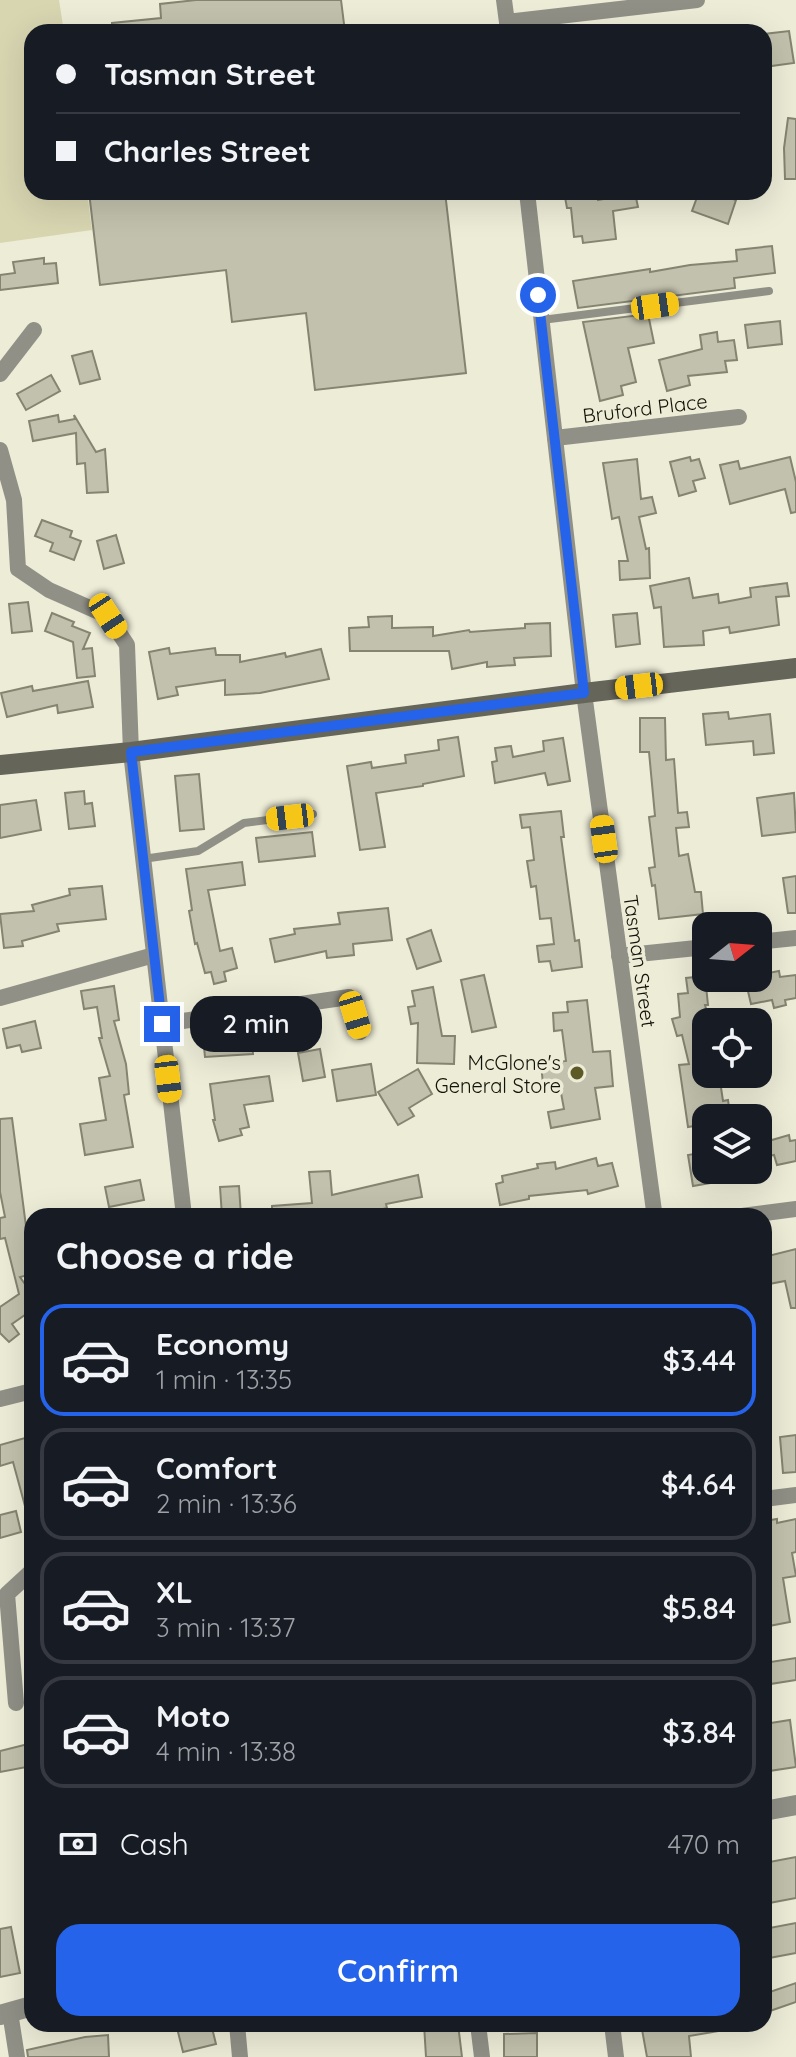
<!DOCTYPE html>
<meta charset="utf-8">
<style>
:root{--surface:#171b24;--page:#20242c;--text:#f1f3f6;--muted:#9ea1a6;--line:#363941;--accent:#2563eb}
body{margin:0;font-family:Quicksand,sans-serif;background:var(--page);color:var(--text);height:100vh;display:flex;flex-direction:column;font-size:30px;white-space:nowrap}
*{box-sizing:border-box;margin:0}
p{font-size:26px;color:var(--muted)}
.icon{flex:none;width:44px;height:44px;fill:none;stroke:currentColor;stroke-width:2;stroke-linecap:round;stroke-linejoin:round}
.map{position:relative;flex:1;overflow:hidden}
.drawer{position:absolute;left:24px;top:1208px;width:748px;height:824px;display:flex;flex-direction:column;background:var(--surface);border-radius:24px;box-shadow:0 8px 32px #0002}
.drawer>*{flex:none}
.guide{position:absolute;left:24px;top:24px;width:748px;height:176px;border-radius:24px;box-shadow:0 8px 32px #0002;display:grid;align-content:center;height:176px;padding:0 32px;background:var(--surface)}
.needle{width:52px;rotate:73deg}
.controls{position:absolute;left:692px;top:912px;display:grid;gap:16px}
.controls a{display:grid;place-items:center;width:80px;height:80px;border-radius:16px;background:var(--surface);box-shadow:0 8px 32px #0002;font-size:40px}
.end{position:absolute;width:36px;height:36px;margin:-18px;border:10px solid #2563eb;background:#fff;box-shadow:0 0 0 4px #fff}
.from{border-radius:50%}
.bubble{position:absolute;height:56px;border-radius:24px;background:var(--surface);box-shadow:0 8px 32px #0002;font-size:26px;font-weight:600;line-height:56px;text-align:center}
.car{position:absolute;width:24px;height:48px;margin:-24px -12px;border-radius:10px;box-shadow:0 0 6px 2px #0007;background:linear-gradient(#f5c518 24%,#345 0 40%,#f5c518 0 76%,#345 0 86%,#f5c518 0)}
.guide b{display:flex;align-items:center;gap:28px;height:76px;font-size:30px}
.guide b+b{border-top:2px solid var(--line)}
.guide i{width:20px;height:20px;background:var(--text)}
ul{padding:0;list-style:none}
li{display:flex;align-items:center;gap:24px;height:112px;margin:0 16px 12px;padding:0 16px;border:4px solid var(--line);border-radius:24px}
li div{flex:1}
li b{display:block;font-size:30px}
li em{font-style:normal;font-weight:600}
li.active{border-color:var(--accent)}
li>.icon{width:72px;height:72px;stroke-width:1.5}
h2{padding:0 32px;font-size:36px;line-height:96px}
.pay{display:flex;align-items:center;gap:20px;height:88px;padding:0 32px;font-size:30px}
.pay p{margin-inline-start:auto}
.cta{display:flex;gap:16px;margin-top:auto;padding:16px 32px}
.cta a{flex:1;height:92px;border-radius:24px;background:var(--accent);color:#fff;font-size:32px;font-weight:600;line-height:92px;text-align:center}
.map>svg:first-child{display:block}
.green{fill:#d8d6b1}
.building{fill:#c2c1ad;stroke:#858471;stroke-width:2}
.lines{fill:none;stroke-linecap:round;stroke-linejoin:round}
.service{stroke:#909087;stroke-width:8}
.minor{stroke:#909087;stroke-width:16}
.tertiary{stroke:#909087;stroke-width:20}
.secondary{stroke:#656559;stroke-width:20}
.route{stroke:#2563eb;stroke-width:10}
.poi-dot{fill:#5e5a26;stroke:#edecd7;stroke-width:3}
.labels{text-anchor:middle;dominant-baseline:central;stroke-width:7;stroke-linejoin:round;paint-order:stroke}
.street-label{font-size:20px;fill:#12120a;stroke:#edecd7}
.poi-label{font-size:20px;fill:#12120a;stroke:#edecd7;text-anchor:end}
</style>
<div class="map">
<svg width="796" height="2057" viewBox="0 0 796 2057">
<rect width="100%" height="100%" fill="#edecd7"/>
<!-- green -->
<path class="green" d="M 0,0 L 59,0 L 64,32 L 32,32 L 32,192 L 87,192 L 92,230 L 0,243 Z"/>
<!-- building -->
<g class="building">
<path d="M 196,0 L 341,0 L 345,32 L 112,32 L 112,23 L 161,18 L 160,4 Z"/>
<path d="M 789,31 L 794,63 L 764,67 L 764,34 Z"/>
<path d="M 788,118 L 796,119 L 796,179 L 785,179 L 784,148 Z"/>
<path d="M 89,192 L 445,192 L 466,373 L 315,390 L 306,313 L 232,322 L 226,270 L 100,285 Z"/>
<path d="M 564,192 L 596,192 L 598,200 L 635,193 L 638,207 L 613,211 L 616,239 L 583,243 L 582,236 L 574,237 L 571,208 L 567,208 Z"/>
<path d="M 699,192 L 714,192 L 736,200 L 728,224 L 692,211 Z"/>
<path d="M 772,246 L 775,273 L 734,278 L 735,288 L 578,308 L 573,281 L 650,269 L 650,272 L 690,265 L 737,261 L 736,250 Z"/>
<path d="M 44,258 L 44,264 L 56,263 L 58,283 L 0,290 L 0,275 L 15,273 L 13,262 Z"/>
<path d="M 648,314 L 654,343 L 628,348 L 636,382 L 621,386 L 623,395 L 600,401 L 583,322 Z"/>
<path d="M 780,321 L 782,344 L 748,348 L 745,325 Z"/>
<path d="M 717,332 L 718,342 L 734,340 L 737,360 L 725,361 L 727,372 L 688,376 L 690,385 L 667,391 L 659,360 L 702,349 L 700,335 Z"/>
<path d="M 92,351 L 100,379 L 80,384 L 72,356 Z"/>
<path d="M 51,375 L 60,391 L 26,410 L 17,394 Z"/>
<path d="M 58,415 L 59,422 L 75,419 L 74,415 L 96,452 L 105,449 L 108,492 L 87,493 L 85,463 L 77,464 L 76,433 L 33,441 L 29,421 Z"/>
<path d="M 690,457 L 691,461 L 699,459 L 705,478 L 693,481 L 696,491 L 679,496 L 670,462 Z"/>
<path d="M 790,457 L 796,482 L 796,512 L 791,513 L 785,489 L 730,504 L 720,465 L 738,461 L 740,469 Z"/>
<path d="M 637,459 L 641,499 L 652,497 L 656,513 L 639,517 L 646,549 L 649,548 L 650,578 L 620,580 L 619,561 L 628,561 L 619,517 L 612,519 L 603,463 Z"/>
<path d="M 42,520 L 72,531 L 70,537 L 81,541 L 74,560 L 50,551 L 53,543 L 35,536 Z"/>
<path d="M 116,535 L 124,563 L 104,569 L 97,541 Z"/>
<path d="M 689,578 L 693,598 L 718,594 L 719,603 L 751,597 L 750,588 L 787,583 L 789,596 L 776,597 L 779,625 L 730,633 L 729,627 L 703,631 L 704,645 L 664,647 L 661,607 L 654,608 L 650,586 Z"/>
<path d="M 28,602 L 32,631 L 12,633 L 9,604 Z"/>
<path d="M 52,613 L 74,622 L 72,626 L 90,633 L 83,649 L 92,648 L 95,676 L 77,678 L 73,642 L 45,631 Z"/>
<path d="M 637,613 L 640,644 L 616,647 L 613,615 Z"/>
<path d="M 392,616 L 392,628 L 433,627 L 433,636 L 469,630 L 470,632 L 525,628 L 525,624 L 550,623 L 551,656 L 514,658 L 515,665 L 487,667 L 487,662 L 452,669 L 449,651 L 350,651 L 349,628 L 369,627 L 368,617 Z"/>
<path d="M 169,648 L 170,654 L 215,648 L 216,655 L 240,655 L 240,662 L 285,653 L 286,657 L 321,649 L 329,679 L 260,693 L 225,695 L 225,680 L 176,687 L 178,695 L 158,699 L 149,652 Z"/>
<path d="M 88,681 L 93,707 L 58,713 L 57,705 L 7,717 L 1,693 L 32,686 L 33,691 Z"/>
<path d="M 728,712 L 729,719 L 770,714 L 774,753 L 754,755 L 753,741 L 706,745 L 703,714 Z"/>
<path d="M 640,718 L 665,718 L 666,760 L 674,759 L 678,813 L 687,812 L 689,827 L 676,828 L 679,856 L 688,854 L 695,892 L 701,892 L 703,914 L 659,919 L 655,885 L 652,886 L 649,868 L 655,867 L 649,817 L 655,816 L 649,752 L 640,752 Z"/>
<path d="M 458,737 L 464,776 L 423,784 L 423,786 L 376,793 L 385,847 L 360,850 L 347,766 L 371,762 L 372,768 L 406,763 L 405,755 L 439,750 L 438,740 Z"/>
<path d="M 563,738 L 570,781 L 548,785 L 545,773 L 495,783 L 492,762 L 497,761 L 495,748 L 511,746 L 513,757 L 544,751 L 543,741 Z"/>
<path d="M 199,774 L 204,829 L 180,831 L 175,776 Z"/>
<path d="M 84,791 L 85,804 L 92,803 L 95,826 L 69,829 L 65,793 Z"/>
<path d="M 794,793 L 796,832 L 762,836 L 757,798 Z"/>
<path d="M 36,800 L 41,830 L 0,838 L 0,805 Z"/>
<path d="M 561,811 L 564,837 L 561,837 L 575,941 L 579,940 L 582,967 L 552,971 L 550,961 L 539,962 L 537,946 L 554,944 L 551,918 L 540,919 L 536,886 L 531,887 L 527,861 L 534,860 L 530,827 L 522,828 L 520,815 Z"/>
<path d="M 312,832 L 315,856 L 259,862 L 256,838 Z"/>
<path d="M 242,862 L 245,885 L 208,890 L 220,951 L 232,948 L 237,968 L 224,972 L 226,981 L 214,984 L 211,972 L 205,973 L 197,943 L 195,944 L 189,911 L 192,910 L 186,869 Z"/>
<path d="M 796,876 L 796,913 L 788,913 L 783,878 Z"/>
<path d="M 102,886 L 106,919 L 57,924 L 59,931 L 22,941 L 23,946 L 4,948 L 0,914 L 34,911 L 32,905 L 70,895 L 69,889 Z"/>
<path d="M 388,908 L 392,940 L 353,944 L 354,955 L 327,958 L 326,951 L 275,962 L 270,939 L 295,934 L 294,929 L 340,924 L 338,913 Z"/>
<path d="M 431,930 L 441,961 L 417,969 L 407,939 Z"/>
<path d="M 779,971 L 780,977 L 796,975 L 796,998 L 785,1000 L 786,1005 L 774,1008 L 772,1000 L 751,1004 L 746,983 L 756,982 L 758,975 Z"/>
<path d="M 484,975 L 496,1027 L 472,1032 L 461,980 Z"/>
<path d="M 705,976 L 708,1005 L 705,1005 L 710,1022 L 706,1022 L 706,1030 L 698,1031 L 706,1060 L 706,1074 L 719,1074 L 723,1101 L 728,1100 L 730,1115 L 706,1118 L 706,1124 L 688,1127 L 679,1065 L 689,1064 L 682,1035 L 677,1036 L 672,1019 L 680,1017 L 678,994 L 688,993 L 686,978 Z"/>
<path d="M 114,986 L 119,1020 L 114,1021 L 126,1064 L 129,1094 L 124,1095 L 133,1147 L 85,1155 L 80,1124 L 106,1120 L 99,1078 L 110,1076 L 99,1038 L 102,1038 L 97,1007 L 84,1009 L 81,991 Z"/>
<path d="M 433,987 L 442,1036 L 455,1036 L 454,1064 L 417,1063 L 418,1023 L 411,1024 L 408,1007 L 415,1006 L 412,991 Z"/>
<path d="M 587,1000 L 593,1052 L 610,1051 L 613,1086 L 595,1088 L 600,1119 L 551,1128 L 548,1112 L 564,1109 L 559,1082 L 543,1084 L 541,1064 L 566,1061 L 562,1030 L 554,1031 L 553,1013 L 568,1012 L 567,1002 Z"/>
<path d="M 35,1021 L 41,1048 L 22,1052 L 20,1045 L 7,1048 L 3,1029 Z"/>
<path d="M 251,1033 L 253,1054 L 205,1057 L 203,1037 Z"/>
<path d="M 320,1049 L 325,1077 L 303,1081 L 298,1053 Z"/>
<path d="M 371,1064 L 376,1095 L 337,1101 L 332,1070 Z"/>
<path d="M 418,1069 L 432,1094 L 409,1108 L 414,1116 L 398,1125 L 378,1092 Z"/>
<path d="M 269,1076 L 273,1101 L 244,1105 L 249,1127 L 240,1129 L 242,1135 L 219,1141 L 213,1120 L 215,1120 L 210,1084 Z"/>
<path d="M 12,1118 L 28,1242 L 32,1241 L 32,1274 L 20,1277 L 32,1294 L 32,1310 L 12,1324 L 19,1334 L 9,1342 L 0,1333 L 0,1307 L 19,1294 L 5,1238 L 0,1239 L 0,1218 L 5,1217 L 0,1192 L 0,1119 Z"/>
<path d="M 789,1135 L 790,1141 L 796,1140 L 796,1161 L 777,1165 L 774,1155 L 758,1158 L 758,1144 Z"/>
<path d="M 706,1152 L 706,1170 L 745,1170 L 745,1177 L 693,1186 L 688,1155 Z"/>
<path d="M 596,1158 L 598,1166 L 612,1163 L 618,1186 L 588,1194 L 587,1190 L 529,1196 L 529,1199 L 500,1205 L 496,1184 L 503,1182 L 502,1176 L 538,1168 L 537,1164 L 555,1162 L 556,1169 Z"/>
<path d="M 330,1171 L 332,1195 L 418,1175 L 422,1197 L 386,1204 L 387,1208 L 356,1216 L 272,1216 L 272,1206 L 312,1203 L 309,1172 Z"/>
<path d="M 140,1180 L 144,1200 L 109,1207 L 105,1187 Z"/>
<path d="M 239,1186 L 241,1216 L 222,1216 L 220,1187 Z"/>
<path d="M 796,1249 L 796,1308 L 791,1308 L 785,1281 L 764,1285 L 764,1257 Z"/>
<path d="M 796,1435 L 796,1472 L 783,1473 L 780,1437 Z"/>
<path d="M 32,1436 L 32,1516 L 28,1517 L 13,1462 L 0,1466 L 0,1445 Z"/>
<path d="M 16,1511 L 21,1532 L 0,1538 L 0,1515 Z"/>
<path d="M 777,1519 L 777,1523 L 796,1519 L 796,1552 L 792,1553 L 796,1576 L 783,1578 L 790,1622 L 769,1626 L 767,1613 L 764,1613 L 764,1521 Z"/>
<path d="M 796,1658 L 796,1680 L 764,1685 L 764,1663 Z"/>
<path d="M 790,1720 L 796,1767 L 769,1771 L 764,1724 Z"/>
<path d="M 32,1743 L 32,1766 L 0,1772 L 0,1751 Z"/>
<path d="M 796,1857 L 796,1898 L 764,1904 L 764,1863 Z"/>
<path d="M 796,1923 L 796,1953 L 764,1959 L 764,1929 Z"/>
<path d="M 11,1927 L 20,1973 L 0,1977 L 0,1929 Z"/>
<path d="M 796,1983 L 796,2002 L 764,2013 L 764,1994 Z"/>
<path d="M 176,2024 L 211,2024 L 216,2044 L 183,2052 Z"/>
<path d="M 424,2024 L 458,2024 L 462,2057 L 426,2057 Z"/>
<path d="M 641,2024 L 719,2024 L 719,2031 L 689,2036 L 691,2057 L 647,2057 Z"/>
<path d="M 537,2033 L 537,2057 L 504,2057 L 504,2034 Z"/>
<path d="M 108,2035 L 109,2057 L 28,2057 L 27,2050 L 85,2037 Z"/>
</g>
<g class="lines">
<!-- service -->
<g class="service">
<path d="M 542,320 L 769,291"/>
<path d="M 143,859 L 198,851 L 244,823 L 313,814"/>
</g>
<!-- minor -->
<g class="minor">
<path d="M 504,0 L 508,30"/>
<path d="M 507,22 L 697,0"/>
<path d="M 527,192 L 584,693 L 654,1211"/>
<path d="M 0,374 L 34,330"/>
<path d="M 555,438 L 739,417"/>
<path d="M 0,450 L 14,500 L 18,569 L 49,590 L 108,616 L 127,645 L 131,752 L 184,1216"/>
<path d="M 758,942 L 796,938"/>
<path d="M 619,956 L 706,947"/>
<path d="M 0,998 L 154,955"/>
<path d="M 162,1024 L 349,997 L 360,1032"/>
<path d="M 742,1216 L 796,1209"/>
<path d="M 0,1399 L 32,1391"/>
<path d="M 764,1499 L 796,1495"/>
<path d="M 16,1703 L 7,1594 L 32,1571"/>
<path d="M 10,2012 L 17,2057"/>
<path d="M 237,2024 L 240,2057"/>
<path d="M 478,2024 L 482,2057"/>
<path d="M 612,2024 L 616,2057"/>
</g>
<!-- tertiary -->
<g class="tertiary">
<path d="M 764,1811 L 796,1805"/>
<path d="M 0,2015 L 32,2006"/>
</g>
<!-- secondary -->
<path class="secondary" d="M 0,765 L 131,752 L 584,693 L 796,668"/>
</g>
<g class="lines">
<!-- route -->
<path class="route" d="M 162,1024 L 131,752 L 584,693 L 538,295"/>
</g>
<!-- markers -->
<circle class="poi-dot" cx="577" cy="1073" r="8"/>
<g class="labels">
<!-- street labels -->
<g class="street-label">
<text transform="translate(645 408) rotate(-7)">Bruford Place</text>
<text transform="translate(640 961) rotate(82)">Tasman Street</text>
</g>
<!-- poi labels -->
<g class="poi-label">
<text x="561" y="1062">McGlone's<tspan x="561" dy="23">General Store</tspan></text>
</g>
</g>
</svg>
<div class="controls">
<a><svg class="needle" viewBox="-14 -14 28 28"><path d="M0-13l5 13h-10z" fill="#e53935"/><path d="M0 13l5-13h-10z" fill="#9ea1a6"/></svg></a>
<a><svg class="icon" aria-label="locate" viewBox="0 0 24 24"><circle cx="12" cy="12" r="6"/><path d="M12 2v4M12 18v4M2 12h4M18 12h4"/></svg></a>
<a><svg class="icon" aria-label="layers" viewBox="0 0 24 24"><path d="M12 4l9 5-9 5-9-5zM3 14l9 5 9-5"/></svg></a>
</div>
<i class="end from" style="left:538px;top:295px"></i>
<i class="end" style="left:162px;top:1024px"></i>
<div class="bubble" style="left:190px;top:996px;width:132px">2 min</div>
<i class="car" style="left:655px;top:306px;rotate:82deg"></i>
<i class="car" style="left:108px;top:616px;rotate:147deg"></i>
<i class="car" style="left:639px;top:686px;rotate:263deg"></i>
<i class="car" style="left:290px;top:817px;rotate:263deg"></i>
<i class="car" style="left:604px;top:839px;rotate:352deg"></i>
<i class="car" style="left:355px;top:1015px;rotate:163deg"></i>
<i class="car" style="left:168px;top:1079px;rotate:173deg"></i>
<div class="guide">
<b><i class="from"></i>Tasman Street</b>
<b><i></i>Charles Street</b>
</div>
<section class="drawer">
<h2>Choose a ride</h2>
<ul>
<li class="active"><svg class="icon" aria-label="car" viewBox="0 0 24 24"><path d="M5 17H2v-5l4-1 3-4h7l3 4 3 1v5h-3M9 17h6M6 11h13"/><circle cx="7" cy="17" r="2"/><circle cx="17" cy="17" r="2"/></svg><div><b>Economy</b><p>1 min · 13:35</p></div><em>$3.44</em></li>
<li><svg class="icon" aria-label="car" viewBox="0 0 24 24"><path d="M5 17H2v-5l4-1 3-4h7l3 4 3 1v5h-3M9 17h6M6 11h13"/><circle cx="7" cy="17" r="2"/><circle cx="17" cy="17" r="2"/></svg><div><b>Comfort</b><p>2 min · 13:36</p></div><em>$4.64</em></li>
<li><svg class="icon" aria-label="car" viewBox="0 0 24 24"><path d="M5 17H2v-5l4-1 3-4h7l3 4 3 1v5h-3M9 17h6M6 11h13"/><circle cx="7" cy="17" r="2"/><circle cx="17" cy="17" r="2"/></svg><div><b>XL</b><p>3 min · 13:37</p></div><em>$5.84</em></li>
<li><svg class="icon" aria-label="car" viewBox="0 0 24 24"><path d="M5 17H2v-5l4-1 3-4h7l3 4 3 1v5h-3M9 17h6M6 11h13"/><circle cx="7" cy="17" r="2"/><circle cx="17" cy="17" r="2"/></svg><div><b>Moto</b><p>4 min · 13:38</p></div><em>$3.84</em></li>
</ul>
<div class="pay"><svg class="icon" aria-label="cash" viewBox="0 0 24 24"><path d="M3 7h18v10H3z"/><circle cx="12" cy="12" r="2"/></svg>Cash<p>470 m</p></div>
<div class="cta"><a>Confirm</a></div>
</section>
</div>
